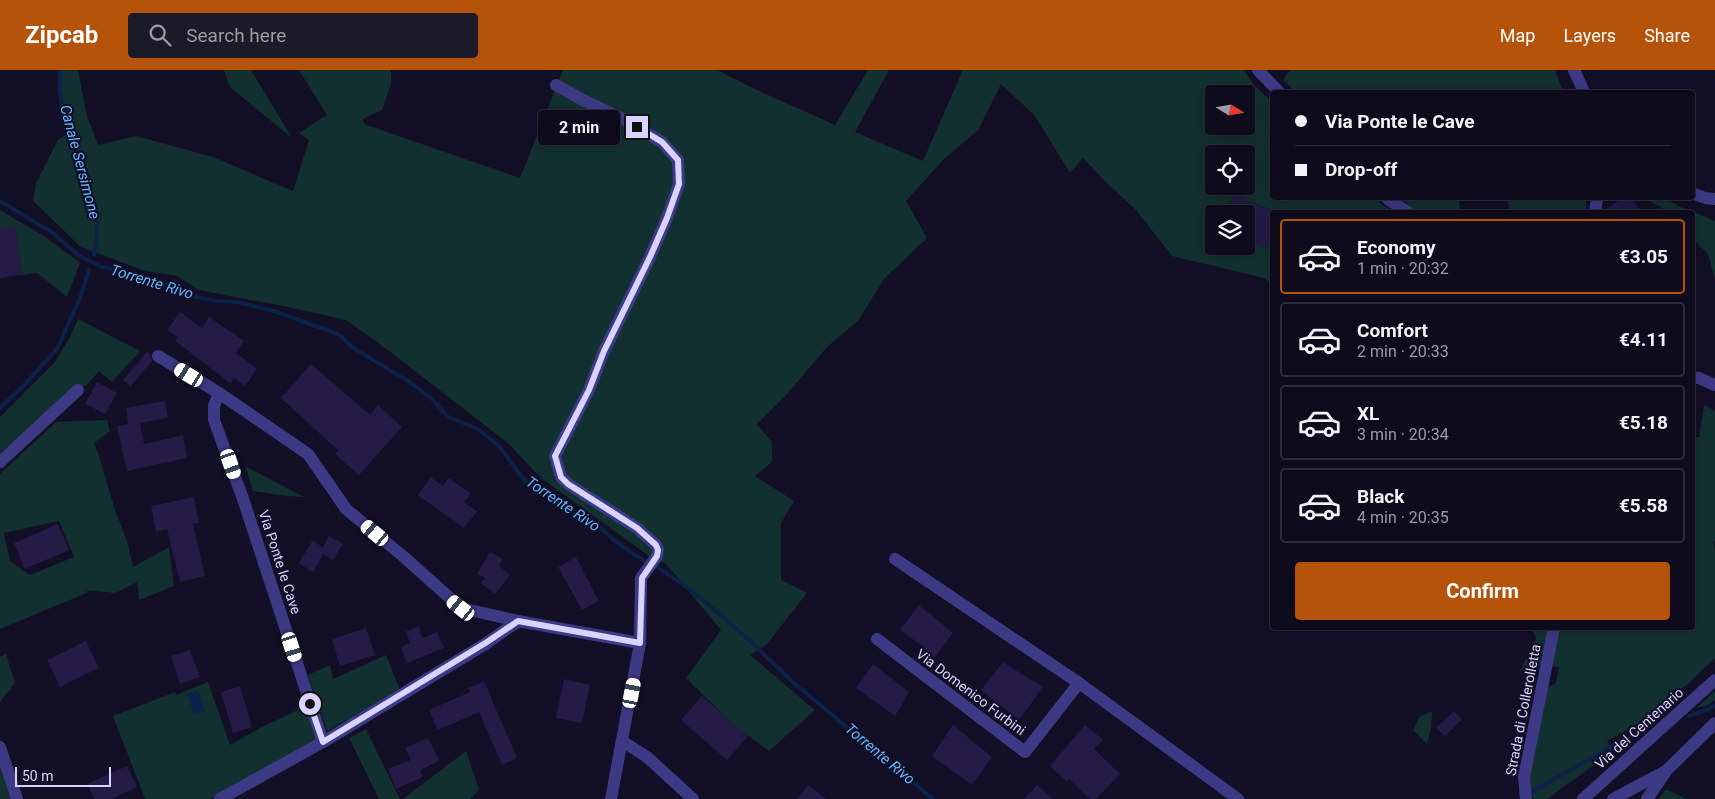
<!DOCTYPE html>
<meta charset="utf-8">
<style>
:root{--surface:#0e0b1c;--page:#1c1929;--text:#f1f3f6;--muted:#9b9ba3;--line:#2e2b3b;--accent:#b45309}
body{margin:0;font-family:Roboto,sans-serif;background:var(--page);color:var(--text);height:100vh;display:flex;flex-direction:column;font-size:19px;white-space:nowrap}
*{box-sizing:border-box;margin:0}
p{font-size:16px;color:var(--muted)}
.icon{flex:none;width:28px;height:28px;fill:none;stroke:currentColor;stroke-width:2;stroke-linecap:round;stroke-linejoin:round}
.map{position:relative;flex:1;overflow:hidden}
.details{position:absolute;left:1270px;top:140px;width:425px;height:420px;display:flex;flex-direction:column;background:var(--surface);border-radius:5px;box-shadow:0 2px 12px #0003,0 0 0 1px var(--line)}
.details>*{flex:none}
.top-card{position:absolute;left:1270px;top:20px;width:425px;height:110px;border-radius:5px;box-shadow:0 2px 12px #0003,0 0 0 1px var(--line);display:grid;align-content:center;height:110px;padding:0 25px;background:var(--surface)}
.needle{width:32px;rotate:101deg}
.buttons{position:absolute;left:1205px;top:15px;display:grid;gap:10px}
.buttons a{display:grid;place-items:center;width:50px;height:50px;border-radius:5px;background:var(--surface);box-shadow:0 2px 12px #0003,0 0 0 1px var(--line);font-size:25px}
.scale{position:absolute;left:15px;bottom:12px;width:96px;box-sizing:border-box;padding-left:5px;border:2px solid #d9d4ff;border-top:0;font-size:14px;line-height:18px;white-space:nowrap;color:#d9d4ff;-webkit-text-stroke:4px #130f26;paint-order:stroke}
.end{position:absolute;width:22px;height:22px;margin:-11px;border:6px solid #d9d4ff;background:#111;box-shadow:0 0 0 2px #111}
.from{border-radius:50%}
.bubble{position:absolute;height:35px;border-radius:5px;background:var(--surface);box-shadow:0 2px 12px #0003,0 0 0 1px var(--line);font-size:16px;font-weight:700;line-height:35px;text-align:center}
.car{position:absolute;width:15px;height:30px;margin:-15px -8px;border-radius:6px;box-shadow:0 0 4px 1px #0007;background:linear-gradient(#fff 24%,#345 0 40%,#fff 0 76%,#345 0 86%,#fff 0)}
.top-card b{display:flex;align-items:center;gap:18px;height:48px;font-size:19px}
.top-card b+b{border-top:1px solid var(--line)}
.top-card i{width:12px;height:12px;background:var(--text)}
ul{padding:9px 0 0;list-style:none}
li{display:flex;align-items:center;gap:15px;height:75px;margin:0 10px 8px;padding:0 15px;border:2px solid var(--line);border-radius:5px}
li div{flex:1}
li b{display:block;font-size:19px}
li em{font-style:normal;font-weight:700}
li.current{border-color:var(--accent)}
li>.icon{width:45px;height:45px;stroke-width:1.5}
.cta{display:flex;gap:10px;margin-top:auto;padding:10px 25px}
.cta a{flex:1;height:58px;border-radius:5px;background:var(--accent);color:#fff;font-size:20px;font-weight:700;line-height:58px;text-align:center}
header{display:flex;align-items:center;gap:30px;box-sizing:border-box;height:70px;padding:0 25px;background:var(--accent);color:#fff}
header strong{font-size:24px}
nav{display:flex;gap:28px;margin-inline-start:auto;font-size:18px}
.search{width:350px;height:45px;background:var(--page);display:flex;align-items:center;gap:12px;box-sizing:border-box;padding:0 18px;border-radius:5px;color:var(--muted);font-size:19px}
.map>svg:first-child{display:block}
.green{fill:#12302f;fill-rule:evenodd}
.water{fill:#0c2248}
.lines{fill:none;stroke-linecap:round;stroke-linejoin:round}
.stream{stroke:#0c2248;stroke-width:4}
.building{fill:#241b47}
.minor{stroke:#3d3a85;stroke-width:12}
.route{stroke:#d9d4ff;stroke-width:6}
.labels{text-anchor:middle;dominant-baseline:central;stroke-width:4.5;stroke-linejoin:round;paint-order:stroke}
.street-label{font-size:14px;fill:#d9d4ff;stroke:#130f26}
.water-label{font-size:15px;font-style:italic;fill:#62b6ff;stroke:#130f26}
</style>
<header>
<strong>Zipcab</strong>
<div class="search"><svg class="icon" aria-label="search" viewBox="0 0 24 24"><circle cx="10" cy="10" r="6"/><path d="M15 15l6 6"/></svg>Search here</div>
<nav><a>Map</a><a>Layers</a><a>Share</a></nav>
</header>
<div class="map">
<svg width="1715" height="729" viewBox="0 0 1715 729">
<rect width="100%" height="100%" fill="#130f26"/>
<!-- green -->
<g class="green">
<path d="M 62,0 L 78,0 L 87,46 L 98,75 L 136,66 L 213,87 L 293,121 L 309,70 L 299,63 L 327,45 L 299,0 L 391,0 L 391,14 L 382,40 L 363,49 L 364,54 L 520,108 L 563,0 L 717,0 L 757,20 L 835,55 L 868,0 L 889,0 L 855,62 L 923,91 L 962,2 L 960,0 L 1244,0 L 1254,15 L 1272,32 L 1272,128 L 1374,128 L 1393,142 L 1276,142 L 1234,125 L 1226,144 L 1214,144 L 1214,176 L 1246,176 L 1246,169 L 1272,180 L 1272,214 L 1264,208 L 1172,186 L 1136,140 L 1107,113 L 1083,88 L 1070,103 L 1035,46 L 1001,14 L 978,60 L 943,90 L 906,131 L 927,168 L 884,209 L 858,251 L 827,277 L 787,324 L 757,354 L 772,372 L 772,392 L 755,406 L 794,431 L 781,453 L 781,510 L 807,523 L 766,575 L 750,585 L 815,640 L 769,681 L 734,655 L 686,608 L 721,560 L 666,494 L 649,486 L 541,408 L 509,374 L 388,280 L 346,250 L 288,237 L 199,220 L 177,206 L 145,201 L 81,177 L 33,131 L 36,113 L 58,70 L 65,65 L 59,20 ZM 1214,24 L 1246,24 L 1246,56 L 1214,56 ZM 1214,84 L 1246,84 L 1246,116 L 1214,116 Z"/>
<path d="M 224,0 L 251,0 L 292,68 L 230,17 Z"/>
<path d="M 1290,0 L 1555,0 L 1563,22 L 1295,22 L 1283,10 Z"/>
<path d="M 1400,128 L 1459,128 L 1460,142 L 1417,142 Z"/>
<path d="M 1506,128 L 1586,128 L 1587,142 L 1510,142 L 1510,138 Z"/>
<path d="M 1644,128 L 1664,128 L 1677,135 L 1715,151 L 1715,209 L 1708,184 L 1693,169 L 1692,142 L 1670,142 Z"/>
<path d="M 0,140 L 47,168 L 80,193 L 67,227 L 37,203 L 22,205 L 15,157 L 0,159 Z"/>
<path d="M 78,249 L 140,281 L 112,312 L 99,301 L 86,316 L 76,315 L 0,383 L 0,347 L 54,293 L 69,269 Z"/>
<path d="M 1704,335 L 1715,341 L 1715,472 L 1713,471 L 1715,480 L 1715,588 L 1688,614 L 1666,629 L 1651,652 L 1631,658 L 1607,671 L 1613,684 L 1602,689 L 1547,729 L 1534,729 L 1528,719 L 1527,711 L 1547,618 L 1556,613 L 1559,597 L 1538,596 L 1520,601 L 1536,568 L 1531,558 L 1692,558 L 1693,367 L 1699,367 Z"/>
<path d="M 107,350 L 110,361 L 94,373 L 99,386 L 115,440 L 127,471 L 133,497 L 169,477 L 174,516 L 139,530 L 137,512 L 115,523 L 85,520 L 89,522 L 0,559 L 0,404 L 56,352 ZM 59,451 L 74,487 L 30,505 L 10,491 L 4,463 Z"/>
<path d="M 245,396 L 304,427 L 287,426 L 253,421 Z"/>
<path d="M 6,584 L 15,613 L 0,632 L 0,587 Z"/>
<path d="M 386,585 L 400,620 L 327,661 L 308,605 L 330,595 L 333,609 Z"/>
<path d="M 208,612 L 230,675 L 260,658 L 306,636 L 317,671 L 210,729 L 145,729 L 113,646 L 175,622 L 176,625 Z"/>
<path d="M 1715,621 L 1715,630 L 1706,636 L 1696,638 Z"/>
<path d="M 1432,642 L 1431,658 L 1427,674 L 1413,660 L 1420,646 Z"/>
<path d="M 366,659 L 400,729 L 379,729 L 349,668 Z"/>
<path d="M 466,681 L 479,720 L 470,729 L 403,729 Z"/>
<path d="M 0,694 L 14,729 L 0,729 Z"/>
<path d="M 1666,719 L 1687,729 L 1659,729 Z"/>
</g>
<!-- water -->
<path class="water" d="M 198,620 L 205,641 L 194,645 L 187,624 Z"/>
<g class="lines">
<!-- stream -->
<g class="stream">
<path d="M 60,0 C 55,45 84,95 93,139 C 95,145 97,152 97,158 C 98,167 95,176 94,185"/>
<path d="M 0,131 L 53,163 L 78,185 L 102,197 L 124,201 L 160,212 L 187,225 L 216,231 L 237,232 L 277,242 L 340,265 L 352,277 L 411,313 L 432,329 L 448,347 L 478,359 L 498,375 L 526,412 L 559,435 L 588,447 L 615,471 L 638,487 L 665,502 L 701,528 L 749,570 L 794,613 L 933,729"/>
<path d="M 0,338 L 24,315 L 57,279 L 80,228 L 89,200"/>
<path d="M 1689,646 L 1709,639 L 1715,635"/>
<path d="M 1530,723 L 1635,663 L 1647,659"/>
</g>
</g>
<!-- building -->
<g class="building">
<path d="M 1234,125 L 1272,141 L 1272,180 L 1246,169 L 1246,144 L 1226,144 Z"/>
<path d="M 1623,128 L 1632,128 L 1641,142 L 1603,142 L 1604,140 Z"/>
<path d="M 15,156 L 22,205 L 0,208 L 0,159 Z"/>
<path d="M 180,242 L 202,258 L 209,247 L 244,271 L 236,283 L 257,299 L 245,316 L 234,308 L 230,313 L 175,271 L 178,267 L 167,260 Z"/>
<path d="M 147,282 L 150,284 L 152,291 L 131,316 L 123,310 Z"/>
<path d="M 311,294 L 370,345 L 378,335 L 402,357 L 359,405 L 335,384 L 338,380 L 281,328 Z"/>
<path d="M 97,312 L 117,323 L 105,344 L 85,334 Z"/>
<path d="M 165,331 L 168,348 L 140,353 L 144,374 L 183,365 L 187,388 L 127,401 L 117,356 L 128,354 L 126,338 Z"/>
<path d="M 431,407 L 443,416 L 449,408 L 471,424 L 464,432 L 477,441 L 464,458 L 418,425 Z"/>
<path d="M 194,427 L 199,453 L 193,454 L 205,506 L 180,512 L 167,459 L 156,462 L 151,436 Z"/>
<path d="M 58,454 L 69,480 L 25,499 L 14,473 Z"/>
<path d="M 329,466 L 343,474 L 333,490 L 323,484 L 313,502 L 299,493 L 312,471 L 323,477 Z"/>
<path d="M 490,482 L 503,489 L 499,496 L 510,505 L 495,524 L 481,513 L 485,508 L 477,504 Z"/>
<path d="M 576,487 L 599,531 L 582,540 L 558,497 Z"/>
<path d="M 919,535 L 953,563 L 935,587 L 923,579 L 924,577 L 900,560 Z"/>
<path d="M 419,556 L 422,568 L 437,562 L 444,578 L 407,593 L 401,577 L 410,573 L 406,561 Z"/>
<path d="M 366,558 L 375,585 L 340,596 L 332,569 Z"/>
<path d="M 86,571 L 99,598 L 60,617 L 47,590 Z"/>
<path d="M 190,580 L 200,607 L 180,614 L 171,586 Z"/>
<path d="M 1003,592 L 1043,617 L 1019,650 L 981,620 Z"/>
<path d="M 873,594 L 909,622 L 895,646 L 856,618 Z"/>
<path d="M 564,609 L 590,615 L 582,653 L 556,648 Z"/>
<path d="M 484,611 L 517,688 L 502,695 L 479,642 L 438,660 L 429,640 L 470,622 L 468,618 Z"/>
<path d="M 240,616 L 252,657 L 233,663 L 221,622 Z"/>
<path d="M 702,626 L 748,666 L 727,690 L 681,650 Z"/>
<path d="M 1454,641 L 1462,649 L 1445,666 L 1436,658 Z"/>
<path d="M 953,655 L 992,687 L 972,715 L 932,686 Z"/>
<path d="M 1085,655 L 1103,670 L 1094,679 L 1120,704 L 1096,729 L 1090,729 L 1069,709 L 1067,712 L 1050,696 Z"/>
<path d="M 428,668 L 439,691 L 420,700 L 423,707 L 396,719 L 388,699 L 411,690 L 405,678 Z"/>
<path d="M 127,696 L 137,717 L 111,729 L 94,729 L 87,714 Z"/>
<path d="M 808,715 L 826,729 L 797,729 Z"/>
<path d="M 1037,715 L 1053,729 L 1024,729 Z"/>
</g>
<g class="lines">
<!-- minor -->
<g class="minor">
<path d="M 1258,0 L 1279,22"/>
<path d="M 1574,0 L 1584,22"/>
<path d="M 556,15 L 581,29 L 625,50 L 662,72 L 678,90 L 679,114 L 667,148 L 650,187 L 604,281 L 589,320 L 555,386 L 561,407 L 568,414 L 637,458 L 656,475 L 658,480 L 657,486 L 641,508 L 640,573"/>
<path d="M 1692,123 L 1705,128 L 1715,129"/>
<path d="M 1387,128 L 1389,130 L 1408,142"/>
<path d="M 1595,142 L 1597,128"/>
<path d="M 158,286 L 219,323 L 308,384 L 346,439 L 404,487 L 461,538 L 518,551 L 640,573 L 611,729"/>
<path d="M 1692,307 L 1699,308 L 1715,315"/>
<path d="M 219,323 L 214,336 L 214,350 L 242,426 L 323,672"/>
<path d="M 0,392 L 78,320"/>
<path d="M 895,489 L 1079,613 L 1238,729"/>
<path d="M 877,569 L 1025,682 L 1079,613"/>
<path d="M 622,671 L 647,687 L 693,729"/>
<path d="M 0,677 L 17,729"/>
<path d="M 220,729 L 323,672 L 487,573 L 518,551"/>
<path d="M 1526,729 L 1524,707 L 1554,558"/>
<path d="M 1583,729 L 1715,610"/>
<path d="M 1613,729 L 1664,702"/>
<path d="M 1647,729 L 1667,700 L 1715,653"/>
</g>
</g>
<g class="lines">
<!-- route -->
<path class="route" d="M 310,634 L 323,672 L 487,572 L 518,551 L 640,573 L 642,508 L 657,486 L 658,480 L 656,475 L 637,458 L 568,414 L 561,407 L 555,386 L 589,320 L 604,281 L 650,187 L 667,148 L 679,114 L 678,90 L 662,72 L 637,57"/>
</g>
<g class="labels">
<!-- street labels -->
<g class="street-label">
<text transform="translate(280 492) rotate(72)">Via Ponte le Cave</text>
<text transform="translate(971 622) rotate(37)">Via Domenico Furbini</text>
<text transform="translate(1523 640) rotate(-79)">Strada di Collerolletta</text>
<text transform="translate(1639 658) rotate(-42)">Via del Centenario</text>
</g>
<!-- water labels -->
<g class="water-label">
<text transform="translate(80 92) rotate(75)">Canale Sersimone</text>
<text transform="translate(152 212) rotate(17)">Torrente Rivo</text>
<text transform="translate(563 434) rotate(34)">Torrente Rivo</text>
<text transform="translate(880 684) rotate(40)">Torrente Rivo</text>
</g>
</g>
</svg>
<div class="buttons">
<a><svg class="needle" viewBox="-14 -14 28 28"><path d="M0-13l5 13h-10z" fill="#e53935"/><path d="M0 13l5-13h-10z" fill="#9b9ba3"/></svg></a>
<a><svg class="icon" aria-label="locate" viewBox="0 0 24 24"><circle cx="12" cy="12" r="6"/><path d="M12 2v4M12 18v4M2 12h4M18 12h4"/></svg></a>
<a><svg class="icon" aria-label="layers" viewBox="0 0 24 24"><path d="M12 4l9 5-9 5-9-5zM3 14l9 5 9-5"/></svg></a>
</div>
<div class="scale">50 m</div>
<i class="end from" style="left:310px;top:634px"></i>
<i class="end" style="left:637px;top:57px"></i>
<div class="bubble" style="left:538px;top:40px;width:82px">2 min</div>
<i class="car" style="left:189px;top:305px;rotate:301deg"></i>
<i class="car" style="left:231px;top:394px;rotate:161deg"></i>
<i class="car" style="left:375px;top:463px;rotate:310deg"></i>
<i class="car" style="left:461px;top:538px;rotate:309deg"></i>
<i class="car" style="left:292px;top:577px;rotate:162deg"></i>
<i class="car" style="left:632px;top:623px;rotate:11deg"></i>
<div class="top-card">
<b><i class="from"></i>Via Ponte le Cave</b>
<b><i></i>Drop-off</b>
</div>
<section class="details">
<ul>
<li class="current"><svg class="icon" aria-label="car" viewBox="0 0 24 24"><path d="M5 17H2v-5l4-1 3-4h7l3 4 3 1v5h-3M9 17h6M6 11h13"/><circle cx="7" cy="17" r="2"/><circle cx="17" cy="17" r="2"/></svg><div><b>Economy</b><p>1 min · 20:32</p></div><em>€3.05</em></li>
<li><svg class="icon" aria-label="car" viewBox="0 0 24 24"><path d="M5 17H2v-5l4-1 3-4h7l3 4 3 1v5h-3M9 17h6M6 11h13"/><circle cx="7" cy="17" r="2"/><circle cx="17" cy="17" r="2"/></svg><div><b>Comfort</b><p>2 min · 20:33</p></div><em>€4.11</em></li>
<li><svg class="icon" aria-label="car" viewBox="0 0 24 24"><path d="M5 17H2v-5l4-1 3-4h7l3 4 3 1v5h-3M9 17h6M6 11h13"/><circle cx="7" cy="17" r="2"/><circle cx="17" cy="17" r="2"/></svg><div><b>XL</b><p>3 min · 20:34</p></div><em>€5.18</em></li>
<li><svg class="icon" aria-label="car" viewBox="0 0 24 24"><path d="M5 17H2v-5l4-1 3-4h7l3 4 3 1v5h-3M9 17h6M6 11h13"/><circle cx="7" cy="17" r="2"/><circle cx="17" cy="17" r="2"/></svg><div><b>Black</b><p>4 min · 20:35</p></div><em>€5.58</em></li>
</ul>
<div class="cta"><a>Confirm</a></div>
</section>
</div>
